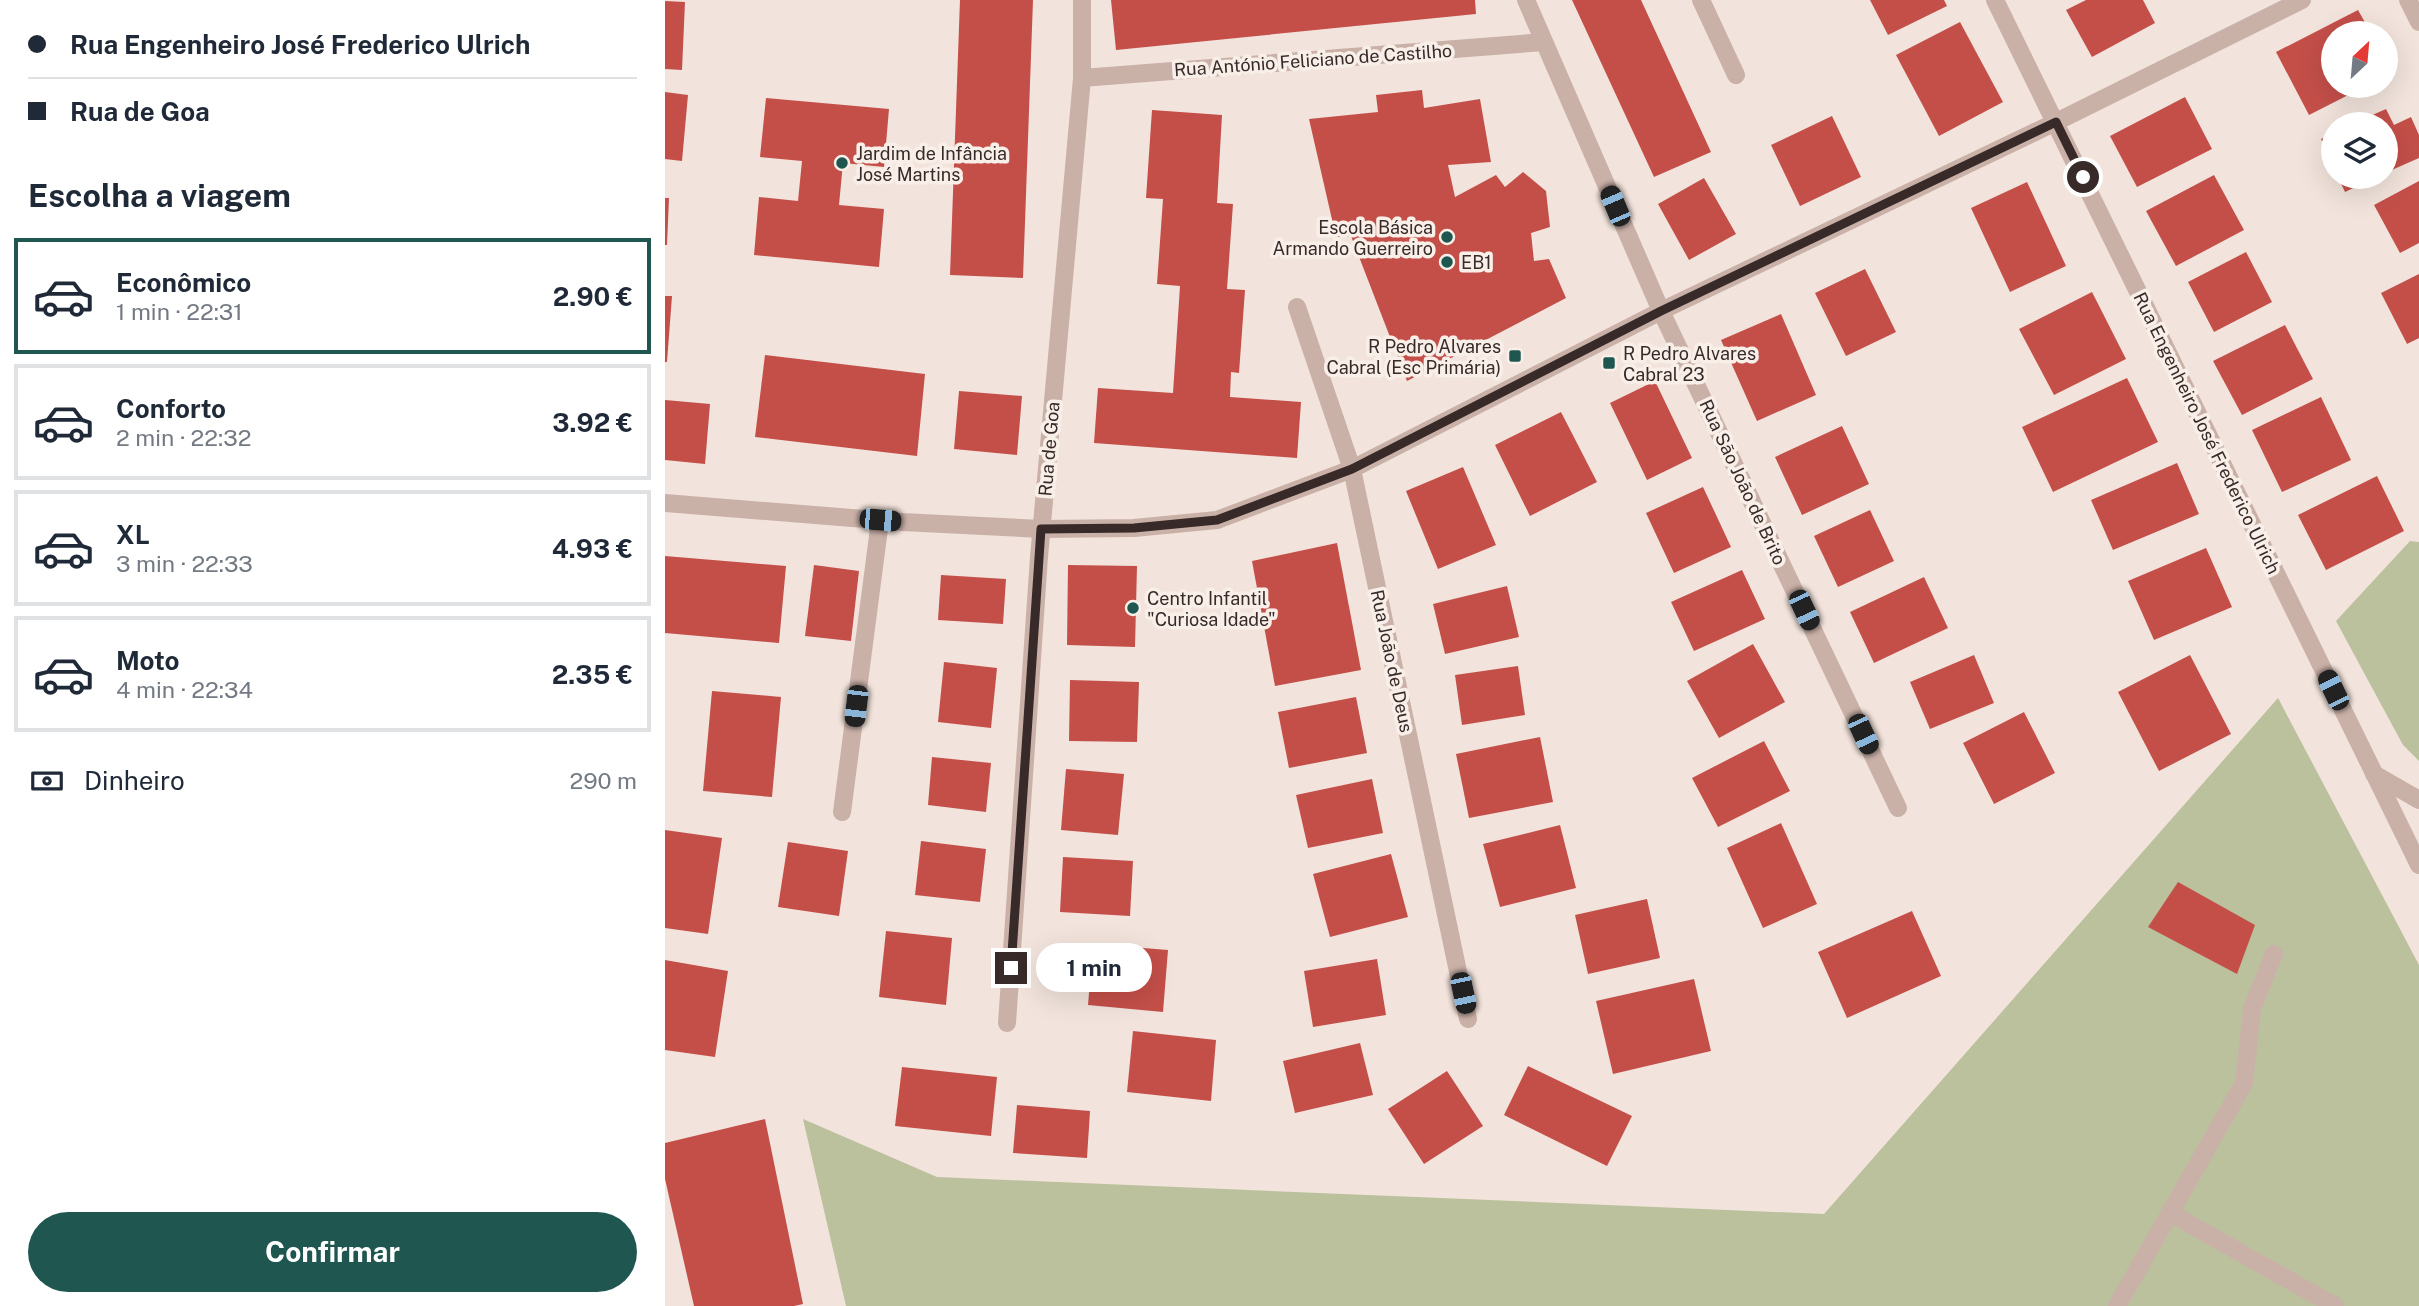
<!DOCTYPE html>
<html lang="pt">
<meta charset="utf-8">
<style>
:root{--surface:#fff;--page:#f6f6f7;--text:#1f2937;--muted:#747a83;--line:#e0e1e3;--accent:#1f5750}
body{margin:0;font-family:"Public Sans",sans-serif;background:var(--page);color:var(--text);height:100vh;display:flex;flex-direction:column;font-size:26px;white-space:nowrap}
*{box-sizing:border-box;margin:0}
p{font-size:23px;color:var(--muted)}
.icon{flex:none;width:38px;height:38px;fill:none;stroke:currentColor;stroke-width:2;stroke-linecap:round;stroke-linejoin:round}
.map{position:relative;flex:1;overflow:hidden}
.side{display:flex;flex-direction:column;background:var(--surface);width:665px}
.side>*{flex:none}
.banner{display:grid;align-content:center;height:154px;padding:0 28px;background:var(--surface)}
.needle{width:46px;rotate:26deg}
.controls{position:absolute;left:1656px;top:21px;display:grid;gap:14px}
.controls a{display:grid;place-items:center;width:77px;height:77px;border-radius:50%;background:var(--surface);box-shadow:0 7px 28px #0002;font-size:35px}
.end{position:absolute;width:32px;height:32px;margin:-16px;border:9px solid #372a28;background:#fff;box-shadow:0 0 0 4px #fff}
.from{border-radius:50%}
.bubble{position:absolute;height:49px;border-radius:24px;background:var(--surface);box-shadow:0 7px 28px #0002;font-size:23px;font-weight:700;line-height:49px;text-align:center}
.car{position:absolute;width:21px;height:42px;margin:-21px -10px;border-radius:9px;box-shadow:0 0 5px 2px #0007;background:linear-gradient(#222 24%,#8ab4d8 0 40%,#222 0 76%,#8ab4d8 0 86%,#222 0)}
.banner b{display:flex;align-items:center;gap:24px;height:66px;font-size:26px}
.banner b+b{border-top:2px solid var(--line)}
.banner i{width:18px;height:18px;background:var(--text)}
ul{padding:0;list-style:none}
li{display:flex;align-items:center;gap:21px;height:116px;margin:0 14px 10px;padding:0 14px;border:4px solid var(--line);border-radius:0px}
li div{flex:1}
li b{display:block;font-size:26px}
li em{font-style:normal;font-weight:700}
li.selected{border-color:var(--accent)}
li>.icon{width:63px;height:63px;stroke-width:1.5}
h2{padding:0 28px;font-size:32px;line-height:84px}
.pay{display:flex;align-items:center;gap:18px;height:77px;padding:0 28px;font-size:26px}
.pay p{margin-inline-start:auto}
.button{display:flex;gap:14px;margin-top:auto;padding:14px 28px}
.button a{flex:1;height:80px;border-radius:42px;background:var(--accent);color:#fff;font-size:28px;font-weight:700;line-height:80px;text-align:center}
main{display:flex;flex:1;min-height:0}
.map>svg:first-child{display:block}
.green{fill:#bbc09d}
.building{fill:#c44f49}
.lines{fill:none;stroke-linecap:round;stroke-linejoin:round}
.minor{stroke:#cab1a8;stroke-width:18}
.route{stroke:#372a28;stroke-width:9}
.poi-dot{fill:#1f5750;stroke:#f9efe9;stroke-width:2.5}
.labels{text-anchor:middle;dominant-baseline:central;stroke-width:7;stroke-linejoin:round;paint-order:stroke}
.street-label{font-size:18px;fill:#372a28;stroke:#f9efe9}
.poi-label{font-size:18px;fill:#372a28;stroke:#f9efe9;text-anchor:start}
</style>
<main>
<section class="side">
<div class="banner">
<b><i class="from"></i>Rua Engenheiro José Frederico Ulrich</b>
<b><i></i>Rua de Goa</b>
</div>
<h2>Escolha a viagem</h2>
<ul>
<li class="selected"><svg class="icon" aria-label="car" viewBox="0 0 24 24"><path d="M5 17H2v-5l4-1 3-4h7l3 4 3 1v5h-3M9 17h6M6 11h13"/><circle cx="7" cy="17" r="2"/><circle cx="17" cy="17" r="2"/></svg><div><b>Econômico</b><p>1 min · 22:31</p></div><em>2.90 €</em></li>
<li><svg class="icon" aria-label="car" viewBox="0 0 24 24"><path d="M5 17H2v-5l4-1 3-4h7l3 4 3 1v5h-3M9 17h6M6 11h13"/><circle cx="7" cy="17" r="2"/><circle cx="17" cy="17" r="2"/></svg><div><b>Conforto</b><p>2 min · 22:32</p></div><em>3.92 €</em></li>
<li><svg class="icon" aria-label="car" viewBox="0 0 24 24"><path d="M5 17H2v-5l4-1 3-4h7l3 4 3 1v5h-3M9 17h6M6 11h13"/><circle cx="7" cy="17" r="2"/><circle cx="17" cy="17" r="2"/></svg><div><b>XL</b><p>3 min · 22:33</p></div><em>4.93 €</em></li>
<li><svg class="icon" aria-label="car" viewBox="0 0 24 24"><path d="M5 17H2v-5l4-1 3-4h7l3 4 3 1v5h-3M9 17h6M6 11h13"/><circle cx="7" cy="17" r="2"/><circle cx="17" cy="17" r="2"/></svg><div><b>Moto</b><p>4 min · 22:34</p></div><em>2.35 €</em></li>
</ul>
<div class="pay"><svg class="icon" aria-label="cash" viewBox="0 0 24 24"><path d="M3 7h18v10H3z"/><circle cx="12" cy="12" r="2"/></svg>Dinheiro<p>290 m</p></div>
<div class="button"><a>Confirmar</a></div>
</section>
<div class="map">
<svg width="1754" height="1306" viewBox="0 0 1754 1306">
<rect width="100%" height="100%" fill="#f2e4dc"/>
<!-- green -->
<g class="green">
<path d="M 1745,541 L 1754,542 L 1754,761 L 1738,745 L 1671,621 Z"/>
<path d="M 1613,698 L 1754,965 L 1754,1306 L 181,1306 L 138,1119 L 272,1177 L 1159,1214 Z"/>
</g>
<!-- building -->
<g class="building">
<path d="M 295,0 L 368,0 L 358,278 L 285,275 Z"/>
<path d="M 446,0 L 810,0 L 811,14 L 451,50 Z"/>
<path d="M 907,0 L 976,0 L 1046,152 L 989,177 Z"/>
<path d="M 1205,0 L 1279,0 L 1282,6 L 1223,35 Z"/>
<path d="M 1421,0 L 1478,0 L 1490,23 L 1427,57 L 1401,10 Z"/>
<path d="M 0,1 L 20,2 L 17,70 L 0,69 Z"/>
<path d="M 1693,10 L 1706,33 L 1668,33 L 1668,86 L 1701,86 L 1644,115 L 1611,52 Z"/>
<path d="M 1295,22 L 1338,102 L 1274,136 L 1231,55 Z"/>
<path d="M 757,90 L 759,108 L 815,99 L 826,162 L 783,165 L 790,197 L 831,175 L 840,187 L 858,172 L 881,191 L 885,227 L 866,233 L 869,261 L 884,259 L 901,298 L 742,381 L 686,236 L 671,237 L 644,119 L 713,112 L 711,95 Z"/>
<path d="M 0,92 L 23,95 L 17,161 L 0,159 Z"/>
<path d="M 1520,97 L 1547,149 L 1472,187 L 1445,136 Z"/>
<path d="M 101,98 L 224,109 L 219,167 L 178,163 L 174,205 L 219,209 L 214,267 L 89,255 L 94,197 L 133,201 L 137,161 L 95,157 Z"/>
<path d="M 1721,109 L 1729,125 L 1746,117 L 1754,135 L 1754,158 L 1720,173 L 1720,124 L 1687,124 Z"/>
<path d="M 487,110 L 557,115 L 552,203 L 568,204 L 562,289 L 580,290 L 574,373 L 566,372 L 565,397 L 636,402 L 632,458 L 429,443 L 433,388 L 508,393 L 515,286 L 492,284 L 498,199 L 481,198 Z"/>
<path d="M 1167,116 L 1196,177 L 1135,206 L 1106,145 Z"/>
<path d="M 1668,133 L 1668,166 L 1656,139 Z"/>
<path d="M 1549,175 L 1579,230 L 1511,266 L 1481,211 Z"/>
<path d="M 1673,177 L 1712,177 L 1680,192 Z"/>
<path d="M 1039,178 L 1071,234 L 1024,260 L 993,204 Z"/>
<path d="M 1754,181 L 1754,243 L 1735,253 L 1709,205 Z"/>
<path d="M 1362,182 L 1401,266 L 1345,292 L 1306,208 Z"/>
<path d="M 0,198 L 4,198 L 2,245 L 0,245 Z"/>
<path d="M 1581,252 L 1607,302 L 1549,332 L 1523,282 Z"/>
<path d="M 1200,269 L 1231,332 L 1181,356 L 1150,293 Z"/>
<path d="M 1754,274 L 1754,338 L 1742,344 L 1716,293 Z"/>
<path d="M 1427,292 L 1461,359 L 1389,395 L 1354,329 Z"/>
<path d="M 0,296 L 7,296 L 2,362 L 0,362 Z"/>
<path d="M 1116,314 L 1151,395 L 1092,421 L 1056,340 Z"/>
<path d="M 1620,325 L 1648,379 L 1577,415 L 1548,361 Z"/>
<path d="M 100,355 L 260,374 L 252,456 L 90,437 Z"/>
<path d="M 1462,378 L 1493,442 L 1388,492 L 1357,427 Z"/>
<path d="M 990,381 L 1027,458 L 982,480 L 945,403 Z"/>
<path d="M 294,391 L 357,396 L 352,455 L 289,449 Z"/>
<path d="M 1656,397 L 1686,460 L 1617,492 L 1587,430 Z"/>
<path d="M 0,400 L 45,404 L 40,464 L 0,460 Z"/>
<path d="M 896,412 L 932,482 L 865,516 L 830,445 Z"/>
<path d="M 1177,426 L 1204,484 L 1137,515 L 1110,457 Z"/>
<path d="M 1512,463 L 1534,514 L 1448,550 L 1426,500 Z"/>
<path d="M 798,467 L 831,545 L 773,569 L 741,491 Z"/>
<path d="M 1712,476 L 1739,531 L 1661,570 L 1633,515 Z"/>
<path d="M 1038,487 L 1066,547 L 1009,573 L 981,513 Z"/>
<path d="M 1205,510 L 1229,561 L 1173,587 L 1149,536 Z"/>
<path d="M 672,543 L 696,670 L 610,686 L 587,561 Z"/>
<path d="M 1541,548 L 1567,607 L 1489,640 L 1463,581 Z"/>
<path d="M 0,556 L 121,566 L 114,643 L 0,633 Z"/>
<path d="M 149,565 L 194,571 L 186,641 L 140,636 Z"/>
<path d="M 403,565 L 472,566 L 470,647 L 402,645 Z"/>
<path d="M 1077,570 L 1100,619 L 1029,651 L 1006,602 Z"/>
<path d="M 276,575 L 341,579 L 338,624 L 273,620 Z"/>
<path d="M 1259,577 L 1283,628 L 1209,663 L 1185,612 Z"/>
<path d="M 842,586 L 854,637 L 780,654 L 768,604 Z"/>
<path d="M 1088,644 L 1120,702 L 1054,738 L 1022,681 Z"/>
<path d="M 1309,655 L 1329,703 L 1265,729 L 1245,682 Z"/>
<path d="M 1525,655 L 1566,734 L 1494,771 L 1453,692 Z"/>
<path d="M 279,662 L 332,668 L 326,728 L 273,722 Z"/>
<path d="M 853,666 L 860,715 L 797,725 L 790,675 Z"/>
<path d="M 405,680 L 474,682 L 472,742 L 404,741 Z"/>
<path d="M 47,691 L 116,697 L 107,797 L 38,791 Z"/>
<path d="M 691,697 L 702,753 L 624,768 L 613,712 Z"/>
<path d="M 1359,712 L 1390,773 L 1329,804 L 1298,743 Z"/>
<path d="M 875,737 L 888,802 L 804,818 L 791,754 Z"/>
<path d="M 1099,741 L 1125,791 L 1053,827 L 1027,778 Z"/>
<path d="M 267,757 L 326,763 L 321,812 L 263,805 Z"/>
<path d="M 401,769 L 459,774 L 453,835 L 396,830 Z"/>
<path d="M 707,779 L 718,833 L 643,848 L 631,795 Z"/>
<path d="M 1116,823 L 1152,904 L 1098,928 L 1062,848 Z"/>
<path d="M 895,825 L 911,888 L 835,907 L 818,844 Z"/>
<path d="M 0,830 L 57,838 L 43,934 L 0,928 Z"/>
<path d="M 256,841 L 321,849 L 315,902 L 250,895 Z"/>
<path d="M 123,842 L 183,851 L 174,916 L 113,907 Z"/>
<path d="M 726,854 L 743,917 L 665,937 L 648,874 Z"/>
<path d="M 398,857 L 468,861 L 465,916 L 395,912 Z"/>
<path d="M 1513,882 L 1590,925 L 1572,974 L 1483,927 Z"/>
<path d="M 982,899 L 995,958 L 923,974 L 910,915 Z"/>
<path d="M 1247,911 L 1276,976 L 1182,1018 L 1153,952 Z"/>
<path d="M 221,931 L 287,938 L 281,1005 L 214,997 Z"/>
<path d="M 428,944 L 503,950 L 498,1012 L 423,1005 Z"/>
<path d="M 712,959 L 721,1015 L 648,1027 L 639,971 Z"/>
<path d="M 0,960 L 63,971 L 50,1057 L 0,1050 Z"/>
<path d="M 1029,979 L 1046,1051 L 948,1074 L 931,1001 Z"/>
<path d="M 468,1031 L 551,1040 L 546,1101 L 462,1092 Z"/>
<path d="M 695,1043 L 708,1095 L 630,1113 L 618,1061 Z"/>
<path d="M 863,1066 L 967,1116 L 942,1166 L 839,1115 Z"/>
<path d="M 237,1067 L 332,1077 L 326,1136 L 230,1126 Z"/>
<path d="M 782,1071 L 818,1126 L 759,1164 L 723,1109 Z"/>
<path d="M 352,1105 L 425,1111 L 422,1158 L 348,1153 Z"/>
<path d="M 100,1119 L 138,1304 L 129,1306 L 29,1306 L 0,1179 L 0,1143 Z"/>
</g>
<g class="lines">
<!-- minor -->
<g class="minor">
<path d="M 861,0 L 996,311 L 1233,808"/>
<path d="M 1036,0 L 1071,75"/>
<path d="M 1330,0 L 1754,865"/>
<path d="M 1743,0 L 1754,22"/>
<path d="M 417,78 L 879,42"/>
<path d="M 632,307 L 687,469 L 803,1019"/>
<path d="M 0,503 L 237,522 L 376,529 L 469,528 L 552,520 L 687,469 L 996,311 L 1391,122 L 1637,0"/>
<path d="M 1709,774 L 1754,800"/>
<path d="M 177,812 L 215,521"/>
<path d="M 342,1023 L 374,557 L 417,78 L 417,0"/>
<path d="M 1505,1213 L 1670,1306"/>
<path d="M 1452,1306 L 1579,1083 L 1587,1009 L 1609,954"/>
</g>
</g>
<g class="lines">
<!-- route -->
<path class="route" d="M 346,968 L 376,529 L 469,528 L 552,520 L 687,469 L 996,311 L 1391,122 L 1418,177"/>
</g>
<!-- markers -->
<g class="poi-dot">
<circle cx="177" cy="163" r="7"/>
<circle cx="782" cy="237" r="7"/>
<circle cx="782" cy="262" r="7"/>
<rect x="843" y="349" width="14" height="14" rx="3.5"/>
<rect x="937" y="356" width="14" height="14" rx="3.5"/>
<circle cx="468" cy="608" r="7"/>
</g>
<g class="labels">
<!-- street labels -->
<g class="street-label">
<text transform="translate(648 60) rotate(-4)">Rua António Feliciano de Castilho</text>
<text transform="translate(1542 433) rotate(64)">Rua Engenheiro José Frederico Ulrich</text>
<text transform="translate(384 449) rotate(-85)">Rua de Goa</text>
<text transform="translate(1078 482) rotate(65)">Rua São João de Brito</text>
<text transform="translate(727 661) rotate(78)">Rua João de Deus</text>
</g>
<!-- poi labels -->
<g class="poi-label">
<text x="191" y="153">Jardim de Infância<tspan x="191" dy="21">José Martins</tspan></text>
<text x="768" y="227" text-anchor="end">Escola Básica<tspan x="768" dy="21">Armando Guerreiro</tspan></text>
<text x="796" y="262">EB1</text>
<text x="836" y="346" text-anchor="end">R Pedro Alvares<tspan x="836" dy="21">Cabral (Esc Primária)</tspan></text>
<text x="958" y="353">R Pedro Alvares<tspan x="958" dy="21">Cabral 23</tspan></text>
<text x="482" y="598">Centro Infantil<tspan x="482" dy="21">"Curiosa Idade"</tspan></text>
</g>
</g>
</svg>
<div class="controls">
<a><svg class="needle" viewBox="-14 -14 28 28"><path d="M0-13l5 13h-10z" fill="#e53935"/><path d="M0 13l5-13h-10z" fill="#747a83"/></svg></a>
<a><svg class="icon" aria-label="layers" viewBox="0 0 24 24"><path d="M12 4l9 5-9 5-9-5zM3 14l9 5 9-5"/></svg></a>
</div>
<i class="end from" style="left:1418px;top:177px"></i>
<i class="end" style="left:346px;top:968px"></i>
<div class="bubble" style="left:371px;top:943px;width:116px">1 min</div>
<i class="car" style="left:950px;top:206px;rotate:337deg"></i>
<i class="car" style="left:215px;top:520px;rotate:95deg"></i>
<i class="car" style="left:1139px;top:610px;rotate:155deg"></i>
<i class="car" style="left:1668px;top:690px;rotate:334deg"></i>
<i class="car" style="left:191px;top:706px;rotate:187deg"></i>
<i class="car" style="left:1198px;top:734px;rotate:155deg"></i>
<i class="car" style="left:798px;top:993px;rotate:168deg"></i>
</div>
</main>
